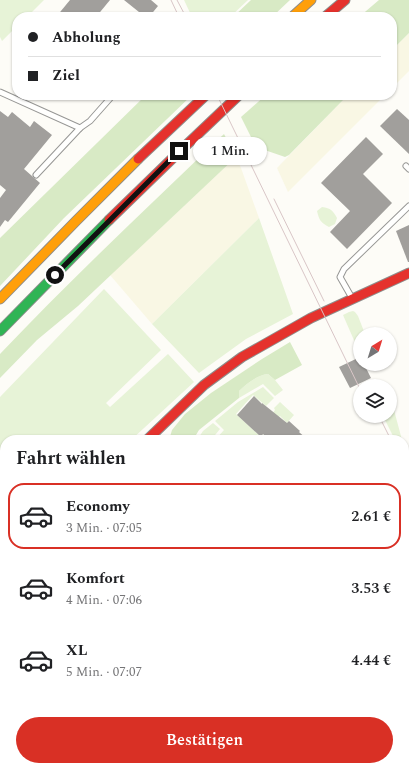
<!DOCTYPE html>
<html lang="de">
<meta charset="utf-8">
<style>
:root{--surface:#fff;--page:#f2f2f2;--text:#202124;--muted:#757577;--line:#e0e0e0;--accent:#d93025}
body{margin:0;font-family:Spectral,serif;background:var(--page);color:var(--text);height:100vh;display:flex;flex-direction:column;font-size:15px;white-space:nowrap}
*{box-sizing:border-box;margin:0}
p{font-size:13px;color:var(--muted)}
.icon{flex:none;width:22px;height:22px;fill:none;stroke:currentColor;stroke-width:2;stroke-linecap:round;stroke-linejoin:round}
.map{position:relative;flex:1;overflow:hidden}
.side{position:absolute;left:0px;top:435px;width:409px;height:336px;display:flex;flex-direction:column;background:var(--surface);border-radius:16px 16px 0 0;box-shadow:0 1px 3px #0004}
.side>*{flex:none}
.top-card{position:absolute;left:12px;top:12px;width:385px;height:88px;border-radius:16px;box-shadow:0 1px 3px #0004;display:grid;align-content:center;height:88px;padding:0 16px;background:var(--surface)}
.needle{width:26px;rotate:38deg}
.tools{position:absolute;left:353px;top:327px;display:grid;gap:8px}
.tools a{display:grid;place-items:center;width:44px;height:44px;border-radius:50%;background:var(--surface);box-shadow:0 1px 3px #0004;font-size:20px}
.end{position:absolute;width:18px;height:18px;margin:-9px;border:5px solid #111;background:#fff;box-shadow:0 0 0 2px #fff}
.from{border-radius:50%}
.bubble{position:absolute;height:28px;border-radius:14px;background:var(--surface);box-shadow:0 1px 3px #0004;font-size:13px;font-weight:600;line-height:28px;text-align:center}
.top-card b{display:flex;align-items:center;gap:14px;height:38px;font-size:15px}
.top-card b+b{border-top:1px solid var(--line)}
.top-card i{width:10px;height:10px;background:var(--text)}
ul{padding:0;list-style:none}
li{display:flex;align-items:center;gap:12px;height:66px;margin:0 8px 6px;padding:0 8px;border:2px solid transparent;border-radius:16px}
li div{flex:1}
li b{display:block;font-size:15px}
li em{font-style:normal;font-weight:600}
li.active{border-color:var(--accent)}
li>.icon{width:36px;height:36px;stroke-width:1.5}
h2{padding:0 16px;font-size:18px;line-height:48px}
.action{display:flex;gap:8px;margin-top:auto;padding:8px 16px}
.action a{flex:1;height:46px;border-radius:24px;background:var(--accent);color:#fff;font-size:16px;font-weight:600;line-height:46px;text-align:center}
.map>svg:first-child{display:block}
.farmland{fill:#f9f7e4}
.green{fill:#e7f3d7}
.forest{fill:#d8eac5}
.building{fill:#a19f9c}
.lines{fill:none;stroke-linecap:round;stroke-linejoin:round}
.lane-casing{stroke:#979795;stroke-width:7}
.street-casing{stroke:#979795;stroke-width:12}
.fast-casing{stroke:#8e8d8b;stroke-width:11}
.slow-casing{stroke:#8e8d8b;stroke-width:11}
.jam-casing{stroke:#8e8d8b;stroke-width:11}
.lane{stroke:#fffffe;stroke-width:5}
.street{stroke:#fffffe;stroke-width:10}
.fast{stroke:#30b455;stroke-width:9}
.slow{stroke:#ff9f0a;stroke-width:9}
.jam{stroke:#e5322d;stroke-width:9}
.tram{stroke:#d9c6c7;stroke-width:1}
.route{stroke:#111;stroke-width:5}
</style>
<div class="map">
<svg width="409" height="771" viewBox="0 0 409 771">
<rect width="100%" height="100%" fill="#fdfcf7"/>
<!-- farmland -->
<g class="farmland">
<path d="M 409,33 L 409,71 L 392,88 L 392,50 Z"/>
<path d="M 348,95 L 385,95 L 288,192 L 277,168 Z"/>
<path d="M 236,157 L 241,168 L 259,218 L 152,324 L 110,275 Z"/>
</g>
<!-- green -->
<g class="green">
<path d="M 0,0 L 44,0 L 27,17 L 17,17 L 17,26 L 2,41 L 0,37 Z"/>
<path d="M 184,0 L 248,0 L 230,17 L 192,17 Z"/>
<path d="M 322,207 C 331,208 333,211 337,218 L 335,224 L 329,227 C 321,223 319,220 317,211 Z"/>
<path d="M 259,218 L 293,314 L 246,339 L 199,373 L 152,324 Z"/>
<path d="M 104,289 L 161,350 L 106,403 L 110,407 L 168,354 L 194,382 L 131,440 L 5,440 L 5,542 L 0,538 L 0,397 Z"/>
<path d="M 353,311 L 355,312 L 358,316 L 365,334 L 360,334 L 360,354 L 343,315 L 349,312 Z"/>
<path d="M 268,374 L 275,380 L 283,390 L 275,396 L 263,384 L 239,398 L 239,391 C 246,384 257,375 268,374 Z"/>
<path d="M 263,387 L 274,398 L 266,406 L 253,395 L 236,414 L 261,437 L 263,434 L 270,440 L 215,440 L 224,430 L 215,421 L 238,402 Z"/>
<path d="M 280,402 L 294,415 L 287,423 L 280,416 L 276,420 L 271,415 L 275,410 L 274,408 Z"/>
<path d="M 390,407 L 394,410 L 402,440 L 395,440 L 383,416 L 390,416 Z"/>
<path d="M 213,423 L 220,429 L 211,440 L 197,440 L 203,431 Z"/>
<path d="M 5,561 L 5,655 L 0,660 L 0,563 Z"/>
</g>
<!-- forest -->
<g class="forest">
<path d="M 251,0 L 290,0 L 272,17 L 233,17 Z"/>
<path d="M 379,0 L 409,0 L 409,33 L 392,50 L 392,17 L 359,17 Z"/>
<path d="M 146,95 L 192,95 L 64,218 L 0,286 L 0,238 Z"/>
<path d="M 266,95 L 348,95 L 289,155 L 285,157 L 256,147 L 241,117 Z"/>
<path d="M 224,134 L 236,157 L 78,306 L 37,340 L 0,378 L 0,354 C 72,278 149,206 224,134 Z"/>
<path d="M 290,342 L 302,365 L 275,380 L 268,374 C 257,375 246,384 239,391 L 239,398 L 199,430 L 196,435 L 195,440 L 169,440 L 172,430 L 185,414 L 211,393 L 262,359 Z"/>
</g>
<!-- building -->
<g class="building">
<path d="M 70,0 L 110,0 L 96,17 L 56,17 Z"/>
<path d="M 124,0 L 151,0 L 158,6 L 149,17 L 135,17 L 139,12 Z"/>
<path d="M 397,109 L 409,120 L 409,154 L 380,126 Z"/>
<path d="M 0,111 L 8,117 L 12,112 L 30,127 L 34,121 L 52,135 L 24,169 L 40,183 L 8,222 L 5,220 L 0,227 L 0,198 L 6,190 L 0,185 Z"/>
<path d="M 366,137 L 383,154 L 363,174 L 392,203 L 347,249 L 330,232 L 350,211 L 321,183 Z"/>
<path d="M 409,225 L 409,262 L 408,262 L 396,231 Z"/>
<path d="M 360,357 L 360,364 L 364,364 L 371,378 L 350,388 L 339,367 Z"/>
<path d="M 254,396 L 262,404 L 262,403 L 287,423 L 289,421 L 300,431 L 299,432 L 308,440 L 270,440 L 263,434 L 261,437 L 237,415 Z"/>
</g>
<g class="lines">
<defs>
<g id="lane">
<path d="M 0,92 L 80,128"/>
<path d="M 406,166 L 409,169"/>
<path d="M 36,175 L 80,128 L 90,121 L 113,95"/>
<path d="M 352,298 L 340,277 L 344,269 L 409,206"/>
</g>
<g id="street">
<path d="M 404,571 L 409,566"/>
<path d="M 404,734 L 409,739"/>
<path d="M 0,737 L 5,741"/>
<path d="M 37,766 L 44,771"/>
<path d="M 228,766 L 235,771"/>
</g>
<g id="fast">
<path d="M 0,331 L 109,220"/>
<path d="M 0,552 L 5,550"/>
</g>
<g id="slow">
<path d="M 292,17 L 311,0"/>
<path d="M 0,299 L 76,221 L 138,159"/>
</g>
<g id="jam">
<path d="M 325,17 L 345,0"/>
<path d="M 138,159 L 206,95"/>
<path d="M 109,220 L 178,153 L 239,95"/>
<path d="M 147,440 L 204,385 L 242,357 L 311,318 L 409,273"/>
</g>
</defs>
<!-- lane casing -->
<use href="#lane" class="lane-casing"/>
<!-- street casing -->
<use href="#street" class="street-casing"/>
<!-- fast casing -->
<use href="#fast" class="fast-casing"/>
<!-- slow casing -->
<use href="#slow" class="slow-casing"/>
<!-- jam casing -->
<use href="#jam" class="jam-casing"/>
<!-- lane -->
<use href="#lane" class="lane"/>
<!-- street -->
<use href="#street" class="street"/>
<!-- fast -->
<use href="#fast" class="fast"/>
<!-- slow -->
<use href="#slow" class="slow"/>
<!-- jam -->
<use href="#jam" class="jam"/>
<!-- tram -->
<g class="tram">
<path d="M 171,0 L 179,17"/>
<path d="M 177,0 L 186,17"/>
<path d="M 217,95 L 360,389"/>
<path d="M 274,199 L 324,301"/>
<path d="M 379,416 L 391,440"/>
<path d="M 404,466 L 409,477"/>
<path d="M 404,480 L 409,490"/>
</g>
</g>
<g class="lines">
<!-- route -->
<path class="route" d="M 55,275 L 179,151"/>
</g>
</svg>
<div class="tools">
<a><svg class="needle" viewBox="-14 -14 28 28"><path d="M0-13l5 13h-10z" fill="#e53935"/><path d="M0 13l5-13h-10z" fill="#757577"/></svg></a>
<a><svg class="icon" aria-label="layers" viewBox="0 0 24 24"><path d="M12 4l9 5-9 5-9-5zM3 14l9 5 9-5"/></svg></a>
</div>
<i class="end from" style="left:55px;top:275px"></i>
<i class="end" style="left:179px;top:151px"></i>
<div class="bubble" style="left:193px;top:137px;width:74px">1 Min.</div>
<div class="top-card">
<b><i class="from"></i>Abholung</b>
<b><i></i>Ziel</b>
</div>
<section class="side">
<h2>Fahrt wählen</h2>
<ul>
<li class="active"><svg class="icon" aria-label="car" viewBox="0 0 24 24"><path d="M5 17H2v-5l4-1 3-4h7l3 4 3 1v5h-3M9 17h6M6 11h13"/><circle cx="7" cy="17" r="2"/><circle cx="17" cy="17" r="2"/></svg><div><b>Economy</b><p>3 Min. · 07:05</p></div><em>2.61 €</em></li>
<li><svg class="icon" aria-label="car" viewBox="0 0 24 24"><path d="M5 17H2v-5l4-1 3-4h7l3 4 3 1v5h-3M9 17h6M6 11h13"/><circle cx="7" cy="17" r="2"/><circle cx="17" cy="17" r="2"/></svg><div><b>Komfort</b><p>4 Min. · 07:06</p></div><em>3.53 €</em></li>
<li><svg class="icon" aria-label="car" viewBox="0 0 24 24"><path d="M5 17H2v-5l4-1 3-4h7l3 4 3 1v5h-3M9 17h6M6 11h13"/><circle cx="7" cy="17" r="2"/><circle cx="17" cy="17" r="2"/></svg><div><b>XL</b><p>5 Min. · 07:07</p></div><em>4.44 €</em></li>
</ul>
<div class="action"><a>Bestätigen</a></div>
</section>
</div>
